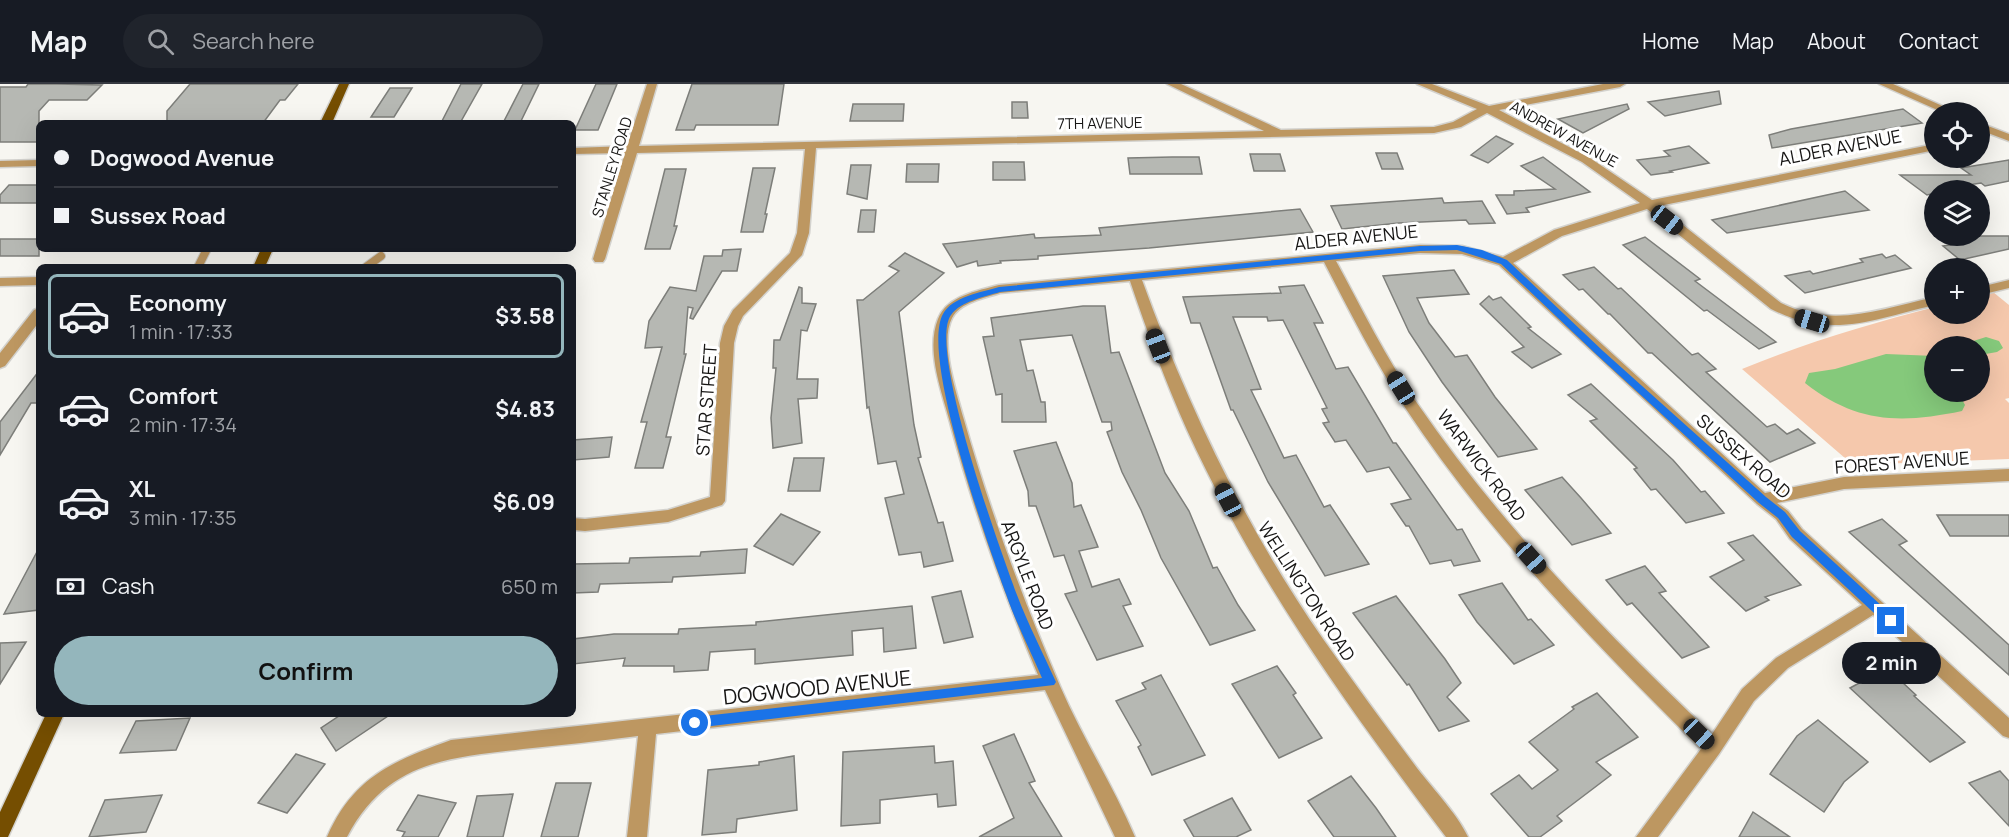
<!DOCTYPE html>
<meta charset="utf-8">
<style>
:root{--surface:#171b24;--page:#20242c;--text:#f1f3f6;--muted:#9ea1a6;--line:#363941;--accent:#94b6bc}
body{margin:0;font-family:Manrope,sans-serif;background:var(--page);color:var(--text);height:100vh;display:flex;flex-direction:column;font-size:22px;white-space:nowrap}
*{box-sizing:border-box;margin:0}
p{font-size:20px;color:var(--muted)}
.icon{flex:none;width:33px;height:33px;fill:none;stroke:currentColor;stroke-width:2;stroke-linecap:round;stroke-linejoin:round}
.map{position:relative;flex:1;overflow:hidden}
.drawer{position:absolute;left:36px;top:180px;width:540px;height:453px;display:flex;flex-direction:column;background:var(--surface);border-radius:9px;box-shadow:0 6px 24px #0002}
.drawer>*{flex:none}
.top-card{position:absolute;left:36px;top:36px;width:540px;height:132px;border-radius:9px;box-shadow:0 6px 24px #0002;display:grid;align-content:center;height:132px;padding:0 18px;background:var(--surface)}
.buttons{position:absolute;left:1924px;top:18px;display:grid;gap:12px}
.buttons a{display:grid;place-items:center;width:66px;height:66px;border-radius:50%;background:var(--surface);box-shadow:0 6px 24px #0002;font-size:30px}
.end{position:absolute;width:27px;height:27px;margin:-14px;border:8px solid #1a73e8;background:#fff;box-shadow:0 0 0 3px #fff}
.from{border-radius:50%}
.bubble{position:absolute;height:42px;border-radius:21px;background:var(--surface);box-shadow:0 6px 24px #0002;font-size:20px;font-weight:700;line-height:42px;text-align:center}
.car{position:absolute;width:18px;height:36px;margin:-18px -9px;border-radius:8px;box-shadow:0 0 4px 2px #0007;background:linear-gradient(#222 24%,#8ab4d8 0 40%,#222 0 76%,#8ab4d8 0 86%,#222 0)}
.top-card b{display:flex;align-items:center;gap:21px;height:57px;font-size:22px}
.top-card b+b{border-top:2px solid var(--line)}
.top-card i{width:15px;height:15px;background:var(--text)}
ul{padding:10px 0 0;list-style:none}
li{display:flex;align-items:center;gap:18px;height:84px;margin:0 12px 9px;padding:0 6px;border:3px solid transparent;border-radius:9px}
li div{flex:1}
li b{display:block;font-size:22px}
li em{font-style:normal;font-weight:700}
li.selected{border-color:var(--accent)}
li>.icon{width:54px;height:54px;stroke-width:1.5}
.pay{display:flex;align-items:center;gap:15px;height:66px;padding:0 18px;font-size:22px}
.pay p{margin-inline-start:auto}
.primary-button{display:flex;gap:12px;margin-top:auto;padding:12px 18px}
.primary-button a{flex:1;height:69px;border-radius:36px;background:var(--accent);color:#111;font-size:24px;font-weight:700;line-height:69px;text-align:center}
header{display:flex;align-items:center;gap:36px;box-sizing:border-box;height:84px;padding:0 30px;background:var(--surface);border-bottom:2px solid var(--line)}
header strong{font-size:28px}
nav{display:flex;gap:33px;margin-inline-start:auto;font-size:21px}
.search{width:420px;height:54px;background:var(--page);display:flex;align-items:center;gap:15px;box-sizing:border-box;padding:0 21px;border-radius:33px;color:var(--muted);font-size:22px}
.map>svg:first-child{display:block}
.green{fill:#f5c8ac;fill-rule:evenodd}
.water{fill:#85c97b}
.building{fill:#b6b8b3;stroke:#7d7e7a;stroke-width:1.5}
.lines{fill:none;stroke-linecap:round;stroke-linejoin:round}
.lane-casing{stroke:#d3d2ce;stroke-width:10}
.street-casing{stroke:#d3d2ce;stroke-width:3}
.primary-casing{stroke:#d3d2ce;stroke-width:3}
.lane{stroke:#bd9761;stroke-width:8}
.street{fill:#bd9761;fill-rule:evenodd}
.primary{fill:#754e01;fill-rule:evenodd}
.route{fill:#1a73e8}
.labels{text-anchor:middle;dominant-baseline:central;stroke-width:6;stroke-linejoin:round;paint-order:stroke}
.far-street-label{font-size:15px;fill:#161514;stroke:#fff}
.street-label{font-size:18px;fill:#161514;stroke:#fff}
.near-street-label{font-size:21px;fill:#161514;stroke:#fff}
</style>
<header>
<strong>Map</strong>
<div class="search"><svg class="icon" aria-label="search" viewBox="0 0 24 24"><circle cx="10" cy="10" r="6"/><path d="M15 15l6 6"/></svg>Search here</div>
<nav><a>Home</a><a>Map</a><a>About</a><a>Contact</a></nav>
</header>
<div class="map">
<svg width="2009" height="753" viewBox="0 0 2009 753">
<rect width="100%" height="100%" fill="#f7f6f1"/>
<!-- green -->
<path class="green" d="M 1993,208 L 2009,221 L 2009,314 L 2005,315 L 2009,319 L 2009,375 L 1853,381 L 1742,285 C 1805,259 1869,240 1935,223 L 1935,230 L 1980,230 L 1980,212 ZM 1935,262 L 1980,262 L 1980,308 L 1935,308 Z"/>
<!-- water -->
<g class="water">
<path d="M 1986,253 L 1999,257 L 2003,264 L 1997,268 L 1980,271 L 1980,262 L 1964,262 L 1970,258 Z"/>
<path d="M 1886,270 L 1935,272 L 1935,308 L 1958,308 L 1965,321 L 1962,327 C 1900,340 1856,339 1805,299 L 1809,289 L 1835,285 Z"/>
</g>
<!-- building -->
<g class="building">
<path d="M 28,0 L 57,0 L 102,1 L 87,16 L 49,16 L 39,27 L 39,58 L 0,58 L 0,3 L 26,3 Z"/>
<path d="M 190,0 L 298,0 L 285,16 L 280,16 L 263,39 L 167,39 L 167,27 Z"/>
<path d="M 461,0 L 482,0 L 460,39 L 441,39 Z"/>
<path d="M 523,0 L 539,0 L 520,39 L 503,39 Z"/>
<path d="M 596,0 L 617,0 L 598,46 L 575,46 Z"/>
<path d="M 692,0 L 784,0 L 778,41 L 696,41 L 694,46 L 676,46 Z"/>
<path d="M 390,4 L 412,4 L 394,33 L 371,33 Z"/>
<path d="M 1719,7 L 1721,20 L 1665,32 L 1648,18 Z"/>
<path d="M 1012,18 L 1027,18 L 1028,34 L 1012,34 Z"/>
<path d="M 853,20 L 904,20 L 903,37 L 850,37 Z"/>
<path d="M 1627,20 L 1629,25 L 1583,49 L 1558,35 Z"/>
<path d="M 1903,25 L 1922,39 L 1772,64 L 1769,51 L 1791,45 Z"/>
<path d="M 1496,52 L 1513,60 L 1488,79 L 1471,71 Z"/>
<path d="M 1689,62 L 1709,79 L 1670,87 L 1672,88 L 1651,91 L 1637,76 L 1670,72 L 1664,67 Z"/>
<path d="M 1376,69 L 1397,69 L 1403,85 L 1382,85 Z"/>
<path d="M 1250,70 L 1280,70 L 1285,87 L 1254,87 Z"/>
<path d="M 1172,73 L 1199,73 L 1202,90 L 1130,90 L 1128,74 Z"/>
<path d="M 1543,73 L 1590,108 L 1526,124 L 1529,128 L 1507,130 L 1496,111 L 1514,111 L 1514,107 L 1555,105 L 1521,82 Z"/>
<path d="M 2009,76 L 2009,97 L 1985,102 L 1981,99 L 1935,106 L 1935,109 L 1927,111 L 1900,91 L 1971,91 L 1961,84 Z"/>
<path d="M 993,78 L 1024,78 L 1025,96 L 993,96 Z"/>
<path d="M 907,80 L 939,80 L 938,98 L 906,98 Z"/>
<path d="M 851,81 L 871,81 L 867,115 L 847,110 Z"/>
<path d="M 753,84 L 775,84 L 765,130 L 767,130 L 763,148 L 741,148 Z"/>
<path d="M 665,85 L 686,85 L 674,142 L 677,142 L 670,165 L 645,165 Z"/>
<path d="M 9,101 L 39,101 L 39,119 L 0,119 L 0,111 Z"/>
<path d="M 1845,107 L 1869,126 L 1727,149 L 1712,136 Z"/>
<path d="M 1442,114 L 1444,119 L 1482,117 L 1495,139 L 1469,140 L 1466,136 L 1399,139 L 1342,145 L 1331,122 Z"/>
<path d="M 1300,125 L 1313,148 L 1149,164 L 1038,172 L 1038,175 L 1000,177 L 1001,179 L 978,182 L 977,177 L 957,183 L 943,160 L 1034,150 L 1035,154 L 1101,151 L 1099,144 Z"/>
<path d="M 861,126 L 876,126 L 874,148 L 858,148 Z"/>
<path d="M 1946,152 L 2009,152 L 2009,165 L 1960,176 L 1943,162 L 1956,160 Z"/>
<path d="M 1645,153 L 1700,195 L 1695,197 L 1776,258 L 1759,265 L 1707,226 L 1704,227 L 1623,161 Z"/>
<rect x="0" y="155" width="39" height="17"/>
<path d="M 741,165 L 737,187 L 722,187 L 693,235 L 690,234 L 693,224 L 688,223 L 684,270 L 686,270 L 666,353 L 671,353 L 663,384 L 635,384 L 647,338 L 641,338 L 662,263 L 645,264 L 649,237 L 670,203 L 696,207 L 704,172 L 722,172 L 723,166 Z"/>
<path d="M 905,169 L 944,189 L 899,228 L 914,341 L 921,373 L 918,374 L 938,439 L 943,438 L 953,477 L 924,483 L 921,468 L 899,471 L 885,414 L 904,410 L 896,377 L 878,380 L 869,323 L 867,324 L 857,216 L 863,216 L 899,187 L 889,182 Z"/>
<path d="M 1882,170 L 1886,174 L 1895,171 L 1911,184 L 1805,209 L 1785,192 L 1810,187 L 1813,190 L 1863,178 L 1860,175 Z"/>
<path d="M 1594,183 L 1618,205 L 1621,204 L 1692,271 L 1698,269 L 1716,285 L 1706,288 L 1767,343 L 1775,340 L 1787,350 L 1798,345 L 1815,359 L 1770,378 L 1652,269 L 1648,269 L 1610,230 L 1608,230 L 1583,205 L 1579,206 L 1563,191 Z"/>
<path d="M 1454,186 L 1469,210 L 1417,214 L 1429,239 L 1455,273 L 1467,271 L 1495,313 L 1537,365 L 1498,373 L 1442,298 L 1409,248 L 1383,192 Z"/>
<path d="M 1304,201 L 1323,239 L 1314,239 L 1336,285 L 1348,283 L 1393,359 L 1396,359 L 1457,446 L 1462,445 L 1480,477 L 1454,482 L 1451,476 L 1430,480 L 1409,442 L 1406,442 L 1391,420 L 1411,415 L 1389,383 L 1367,388 L 1346,356 L 1335,358 L 1323,339 L 1329,338 L 1322,325 L 1327,324 L 1283,236 L 1268,237 L 1267,233 L 1233,233 L 1261,305 L 1251,306 L 1284,374 L 1296,371 L 1324,423 L 1330,421 L 1369,480 L 1325,492 L 1268,398 L 1233,326 L 1231,326 L 1200,239 L 1191,239 L 1183,213 L 1281,209 L 1279,203 Z"/>
<path d="M 799,203 L 802,204 L 802,219 L 816,220 L 807,247 L 801,246 L 797,295 L 818,295 L 817,314 L 798,315 L 802,359 L 773,364 L 771,334 L 776,284 L 773,284 L 774,256 L 780,256 Z"/>
<path d="M 1489,212 L 1493,216 L 1501,213 L 1531,243 L 1528,244 L 1561,270 L 1532,284 L 1512,268 L 1524,263 L 1480,220 Z"/>
<path d="M 1083,222 L 1105,222 L 1111,269 L 1119,268 L 1165,389 L 1189,427 L 1213,484 L 1217,483 L 1238,521 L 1255,546 L 1210,561 L 1161,474 L 1141,426 L 1122,388 L 1107,348 L 1112,346 L 1111,338 L 1102,338 L 1072,251 L 1020,256 L 1027,287 L 1033,286 L 1041,318 L 1045,318 L 1046,338 L 1002,338 L 1002,310 L 996,311 L 983,253 L 994,252 L 991,234 Z"/>
<path d="M 39,287 L 39,319 L 31,319 L 0,371 L 0,338 Z"/>
<path d="M 1591,300 L 1673,376 L 1701,408 L 1705,407 L 1724,429 L 1686,439 L 1656,405 L 1651,406 L 1634,385 L 1637,384 L 1590,337 L 1597,335 L 1568,311 Z"/>
<path d="M 612,353 L 609,373 L 573,376 L 573,356 Z"/>
<path d="M 1056,358 L 1072,399 L 1074,423 L 1081,421 L 1098,463 L 1079,467 L 1092,503 L 1119,495 L 1131,520 L 1123,522 L 1143,562 L 1097,576 L 1065,510 L 1077,507 L 1064,471 L 1054,473 L 1036,422 L 1029,422 L 1028,407 L 1014,367 Z"/>
<path d="M 794,374 L 824,374 L 820,407 L 788,407 Z"/>
<path d="M 1562,393 L 1581,414 L 1611,449 L 1572,461 L 1525,406 Z"/>
<path d="M 781,430 L 820,448 L 793,481 L 754,462 Z"/>
<path d="M 1937,431 L 2009,431 L 2009,452 L 1950,452 Z"/>
<path d="M 1882,435 L 1907,457 L 1899,461 L 2009,561 L 2009,591 L 1849,448 Z"/>
<path d="M 1753,451 L 1801,501 L 1765,513 L 1769,516 L 1746,527 L 1710,493 L 1744,476 L 1728,459 Z"/>
<path d="M 39,464 L 39,526 L 4,530 Z"/>
<path d="M 747,465 L 745,489 L 673,493 L 672,498 L 600,500 L 598,508 L 573,509 L 573,480 L 629,479 L 630,474 L 700,472 L 701,468 Z"/>
<path d="M 1645,482 L 1666,507 L 1659,509 L 1709,563 L 1682,574 L 1632,519 L 1627,521 L 1606,496 Z"/>
<path d="M 1502,499 L 1528,536 L 1531,535 L 1554,561 L 1514,580 L 1477,538 L 1459,511 Z"/>
<path d="M 961,507 L 973,553 L 944,559 L 932,513 Z"/>
<path d="M 1396,512 L 1445,575 L 1461,599 L 1447,613 L 1469,637 L 1439,647 L 1409,600 L 1407,601 L 1353,529 Z"/>
<path d="M 912,522 L 916,564 L 884,568 L 883,544 L 852,547 L 853,571 L 755,580 L 755,565 L 710,568 L 708,586 L 674,588 L 674,582 L 623,582 L 625,574 L 573,580 L 573,555 L 614,550 L 678,550 L 679,545 L 756,541 L 756,538 Z"/>
<path d="M 26,558 L 0,600 L 0,559 Z"/>
<path d="M 1277,582 L 1296,609 L 1293,611 L 1322,654 L 1279,674 L 1232,600 Z"/>
<path d="M 1887,584 L 1916,611 L 1914,612 L 1965,658 L 1930,678 L 1850,604 Z"/>
<path d="M 1161,591 L 1205,671 L 1152,691 L 1138,663 L 1141,661 L 1116,617 L 1146,605 L 1142,599 Z"/>
<path d="M 1597,609 L 1638,653 L 1596,678 L 1611,691 L 1557,732 L 1562,737 L 1540,753 L 1529,753 L 1491,710 L 1519,691 L 1532,705 L 1558,686 L 1529,658 L 1574,625 L 1572,623 Z"/>
<path d="M 342,630 L 391,630 L 336,667 L 321,644 Z"/>
<path d="M 190,634 L 176,666 L 120,669 L 136,637 Z"/>
<path d="M 1818,636 L 1868,678 L 1844,698 L 1824,728 L 1770,690 L 1797,652 Z"/>
<path d="M 1014,650 L 1035,697 L 1029,699 L 1062,753 L 979,753 L 1014,734 L 983,662 Z"/>
<path d="M 934,662 L 935,679 L 953,677 L 956,721 L 938,723 L 937,710 L 880,716 L 880,739 L 841,742 L 843,668 Z"/>
<path d="M 296,670 L 325,680 L 287,729 L 258,719 Z"/>
<path d="M 794,672 L 797,726 L 737,735 L 736,748 L 702,751 L 708,686 L 759,681 L 759,678 Z"/>
<path d="M 2000,687 L 2009,697 L 2009,742 L 1969,699 Z"/>
<path d="M 1351,692 L 1376,724 L 1396,753 L 1334,753 L 1308,717 Z"/>
<path d="M 556,699 L 591,699 L 578,753 L 541,753 Z"/>
<path d="M 513,710 L 503,753 L 467,753 L 477,712 Z"/>
<path d="M 162,711 L 146,748 L 89,753 L 105,716 Z"/>
<path d="M 418,711 L 456,719 L 438,753 L 402,753 L 405,748 L 397,746 Z"/>
<path d="M 1232,714 L 1251,746 L 1236,753 L 1194,753 L 1184,736 Z"/>
<path d="M 1753,728 L 1790,753 L 1739,753 Z"/>
</g>
<g class="lines">
<defs>
<g id="lane">
<path d="M 198,183 L 207,165"/>
<path d="M 366,183 L 381,172"/>
</g>
<g id="street">
<path d="M 647,0 L 657,0 L 639,62 L 1264,47 L 1167,0 L 1181,0 L 1281,46 L 1434,43 L 1453,38 L 1477,25 L 1417,0 L 1432,0 L 1489,22 L 1603,0 L 1625,0 L 1620,3 L 1499,26 L 1590,74 L 1652,116 L 1935,60 L 1935,66 L 1659,122 L 1781,219 C 1834,245 1880,225 1935,213 L 1935,221 C 1873,235 1832,256 1771,225 L 1647,125 L 1562,152 L 1513,179 L 1765,409 L 1844,393 L 2009,385 L 2009,397 L 1844,405 L 1777,419 L 1788,427 L 1802,445 L 2009,634 L 2009,654 L 2003,652 L 1873,531 L 1788,584 L 1754,617 L 1719,670 L 1658,753 L 1636,753 L 1701,665 C 1595,560 1489,450 1406,325 C 1375,278 1350,228 1324,178 L 1142,196 C 1188,323 1246,444 1323,555 C 1353,597 1383,639 1414,680 C 1430,702 1457,729 1468,753 L 1446,753 C 1349,625 1254,493 1187,346 C 1165,297 1147,247 1130,197 L 1000,209 C 985,214 960,218 952,234 C 939,259 957,310 964,336 C 990,428 1023,515 1060,602 C 1082,653 1113,701 1135,753 L 1115,753 L 1045,606 L 656,650 L 647,753 L 627,753 L 638,652 C 600,657 562,661 523,665 C 447,674 387,677 347,753 L 327,753 C 353,693 393,677 451,656 L 1038,591 C 1004,510 974,428 951,342 C 943,311 925,267 938,235 C 947,212 977,207 999,201 L 1420,161 L 1462,162 L 1503,173 L 1554,146 L 1640,119 L 1582,78 L 1487,29 L 1461,43 L 1434,49 L 816,64 L 809,149 L 802,171 L 743,232 L 738,242 L 734,259 L 725,417 L 722,421 L 668,438 L 585,447 L 573,446 L 573,434 L 585,435 L 668,426 L 710,413 L 720,259 L 724,242 L 733,226 L 790,169 L 797,149 L 805,65 L 637,69 L 605,175 L 603,178 L 595,178 L 593,175 L 625,69 L 573,70 L 573,64 L 627,62 ZM 1420,169 L 1462,170 L 1499,181 L 1757,420 L 1776,435 L 1790,455 L 1862,521 L 1776,574 L 1742,605 L 1712,650 C 1605,548 1501,441 1417,319 C 1386,274 1362,225 1336,177 Z"/>
<path d="M 1879,0 L 1893,0 L 1956,28 L 1942,28 Z"/>
<path d="M 1980,39 L 2009,50 L 2009,57 L 1980,46 Z"/>
<path d="M 39,76 L 39,82 L 0,83 L 0,77 Z"/>
<path d="M 39,193 L 39,201 L 0,202 L 0,194 Z"/>
<path d="M 2009,196 L 2009,204 L 1980,211 L 1980,203 Z"/>
<path d="M 39,224 L 39,238 L 5,282 L 0,284 L 0,269 L 34,226 Z"/>
</g>
<g id="primary">
<path d="M 339,0 L 349,0 L 332,39 L 320,39 Z"/>
<path d="M 261,165 L 273,165 L 265,183 L 253,183 Z"/>
<path d="M 46,630 L 64,630 L 8,753 L 0,753 L 0,728 Z"/>
</g>
</defs>
<!-- lane casing -->
<use href="#lane" class="lane-casing"/>
<!-- street casing -->
<use href="#street" class="street-casing"/>
<!-- primary casing -->
<use href="#primary" class="primary-casing"/>
<!-- lane -->
<use href="#lane" class="lane"/>
<!-- street -->
<use href="#street" class="street"/>
<!-- primary -->
<use href="#primary" class="primary"/>
</g>
<!-- route -->
<path class="route" d="M 1457,161 L 1482,166 L 1507,176 L 1603,267 L 1766,413 L 1785,428 L 1800,447 L 1895,534 L 1895,541 L 1887,541 L 1792,453 L 1778,434 L 1759,419 L 1597,271 L 1501,180 L 1457,166 L 1420,167 L 1000,208 C 984,213 961,217 951,231 C 927,264 1001,468 1017,511 C 1028,540 1043,569 1056,598 L 1054,601 L 695,644 L 691,643 L 691,635 L 695,633 L 1042,594 C 1030,566 1016,539 1006,510 C 988,461 920,271 943,230 C 952,213 982,208 999,203 L 1420,162 Z"/>
<g class="labels">
<!-- far-street labels -->
<g class="far-street-label">
<text transform="translate(1100 39) rotate(-1)">7TH AVENUE</text>
<text transform="translate(1564 50) rotate(29)">ANDREW AVENUE</text>
<text transform="translate(612 83) rotate(-73)">STANLEY ROAD</text>
</g>
<!-- street labels -->
<g class="street-label">
<text transform="translate(1840 63) rotate(-11)">ALDER AVENUE</text>
<text transform="translate(1356 153) rotate(-6)">ALDER AVENUE</text>
<text transform="translate(706 316) rotate(-86)">STAR STREET</text>
<text transform="translate(1744 372) rotate(41)">SUSSEX ROAD</text>
<text transform="translate(1902 378) rotate(-4)">FOREST AVENUE</text>
<text transform="translate(1482 381) rotate(53)">WARWICK ROAD</text>
<text transform="translate(1028 491) rotate(69)">ARGYLE ROAD</text>
<text transform="translate(1307 507) rotate(57)">WELLINGTON ROAD</text>
</g>
<!-- near-street labels -->
<g class="near-street-label">
<text transform="translate(817 603) rotate(-6)">DOGWOOD AVENUE</text>
</g>
</g>
</svg>
<div class="buttons">
<a><svg class="icon" aria-label="locate" viewBox="0 0 24 24"><circle cx="12" cy="12" r="6"/><path d="M12 2v4M12 18v4M2 12h4M18 12h4"/></svg></a>
<a><svg class="icon" aria-label="layers" viewBox="0 0 24 24"><path d="M12 4l9 5-9 5-9-5zM3 14l9 5 9-5"/></svg></a>
<a>+</a>
<a>−</a>
</div>
<i class="end from" style="left:695px;top:639px"></i>
<i class="end" style="left:1891px;top:537px"></i>
<div class="bubble" style="left:1842px;top:558px;width:99px">2 min</div>
<i class="car" style="left:1667px;top:136px;rotate:128deg"></i>
<i class="car" style="left:1812px;top:237px;rotate:287deg"></i>
<i class="car" style="left:1158px;top:262px;rotate:339deg"></i>
<i class="car" style="left:1401px;top:304px;rotate:328deg"></i>
<i class="car" style="left:1228px;top:416px;rotate:332deg"></i>
<i class="car" style="left:1531px;top:474px;rotate:138deg"></i>
<i class="car" style="left:1699px;top:650px;rotate:134deg"></i>
<div class="top-card">
<b><i class="from"></i>Dogwood Avenue</b>
<b><i></i>Sussex Road</b>
</div>
<section class="drawer">
<ul>
<li class="selected"><svg class="icon" aria-label="car" viewBox="0 0 24 24"><path d="M5 17H2v-5l4-1 3-4h7l3 4 3 1v5h-3M9 17h6M6 11h13"/><circle cx="7" cy="17" r="2"/><circle cx="17" cy="17" r="2"/></svg><div><b>Economy</b><p>1 min · 17:33</p></div><em>$3.58</em></li>
<li><svg class="icon" aria-label="car" viewBox="0 0 24 24"><path d="M5 17H2v-5l4-1 3-4h7l3 4 3 1v5h-3M9 17h6M6 11h13"/><circle cx="7" cy="17" r="2"/><circle cx="17" cy="17" r="2"/></svg><div><b>Comfort</b><p>2 min · 17:34</p></div><em>$4.83</em></li>
<li><svg class="icon" aria-label="car" viewBox="0 0 24 24"><path d="M5 17H2v-5l4-1 3-4h7l3 4 3 1v5h-3M9 17h6M6 11h13"/><circle cx="7" cy="17" r="2"/><circle cx="17" cy="17" r="2"/></svg><div><b>XL</b><p>3 min · 17:35</p></div><em>$6.09</em></li>
</ul>
<div class="pay"><svg class="icon" aria-label="cash" viewBox="0 0 24 24"><path d="M3 7h18v10H3z"/><circle cx="12" cy="12" r="2"/></svg>Cash<p>650 m</p></div>
<div class="primary-button"><a>Confirm</a></div>
</section>
</div>
